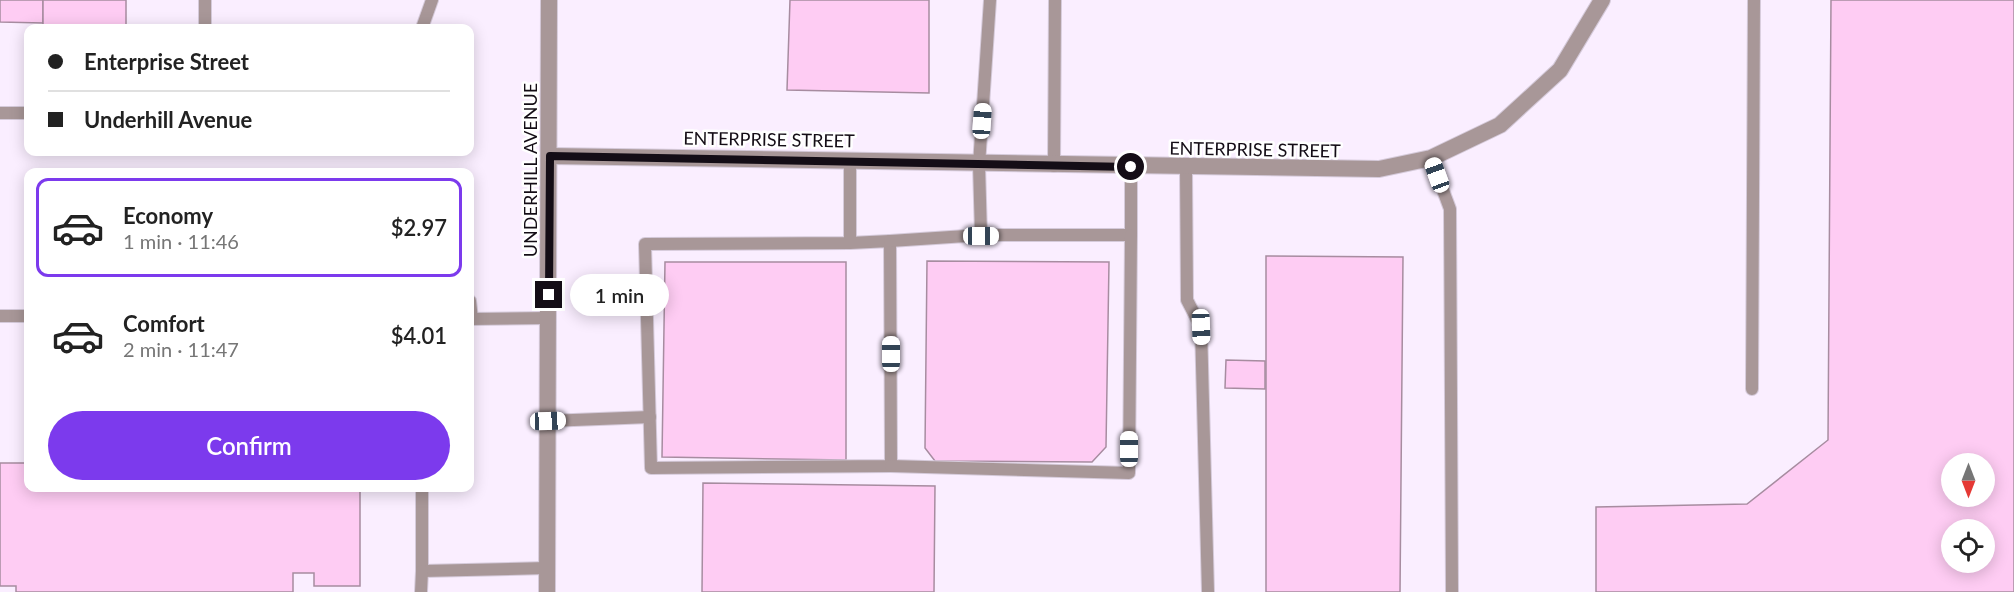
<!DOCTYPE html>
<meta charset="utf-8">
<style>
:root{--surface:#fff;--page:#f2f2f2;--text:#222;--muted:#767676;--line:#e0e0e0;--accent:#7c3aed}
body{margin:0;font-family:Lato,sans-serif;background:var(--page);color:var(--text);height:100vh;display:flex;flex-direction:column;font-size:22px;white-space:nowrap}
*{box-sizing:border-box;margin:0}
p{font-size:20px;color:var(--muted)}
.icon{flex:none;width:33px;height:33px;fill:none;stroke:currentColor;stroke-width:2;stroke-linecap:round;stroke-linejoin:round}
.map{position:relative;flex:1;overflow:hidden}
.sheet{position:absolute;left:24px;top:168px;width:450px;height:324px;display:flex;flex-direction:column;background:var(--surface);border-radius:12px;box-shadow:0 3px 15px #0003}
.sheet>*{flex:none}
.hud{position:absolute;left:24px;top:24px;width:450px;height:132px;border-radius:12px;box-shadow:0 3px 15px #0003;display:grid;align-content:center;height:132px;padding:0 24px;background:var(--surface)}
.needle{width:39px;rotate:180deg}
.buttons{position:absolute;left:1941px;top:453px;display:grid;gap:12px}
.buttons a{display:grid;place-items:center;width:54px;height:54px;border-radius:50%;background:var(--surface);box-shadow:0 3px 15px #0003;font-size:30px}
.end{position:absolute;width:27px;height:27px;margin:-14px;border:8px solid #140d16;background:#fff;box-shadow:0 0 0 3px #fff}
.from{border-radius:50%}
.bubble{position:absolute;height:42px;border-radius:21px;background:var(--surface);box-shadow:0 3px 15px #0003;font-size:20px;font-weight:600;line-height:42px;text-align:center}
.car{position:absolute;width:18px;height:36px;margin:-18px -9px;border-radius:8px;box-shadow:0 0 4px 2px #0007;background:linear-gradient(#fff 24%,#345 0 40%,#fff 0 76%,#345 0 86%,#fff 0)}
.hud b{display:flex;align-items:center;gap:21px;height:57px;font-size:22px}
.hud b+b{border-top:2px solid var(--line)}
.hud i{width:15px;height:15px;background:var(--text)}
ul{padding:10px 0 0;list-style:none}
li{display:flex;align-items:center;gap:18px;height:99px;margin:0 12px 9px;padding:0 12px;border:3px solid transparent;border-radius:12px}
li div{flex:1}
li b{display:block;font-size:22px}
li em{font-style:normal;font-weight:600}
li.selected{border-color:var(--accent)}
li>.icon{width:54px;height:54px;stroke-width:1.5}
.cta{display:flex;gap:12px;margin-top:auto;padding:12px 24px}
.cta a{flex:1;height:69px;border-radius:36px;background:var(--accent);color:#fff;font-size:24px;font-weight:600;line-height:69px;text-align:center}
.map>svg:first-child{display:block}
.building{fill:#feccf3;stroke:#a78ca0;stroke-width:1.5;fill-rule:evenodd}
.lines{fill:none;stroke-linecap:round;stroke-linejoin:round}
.service-casing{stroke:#d5cada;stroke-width:14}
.minor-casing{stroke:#d5cada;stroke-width:18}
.tertiary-casing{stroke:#d5cada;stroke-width:18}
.service{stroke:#a89798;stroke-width:12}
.minor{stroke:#a89798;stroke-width:16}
.tertiary{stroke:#a89798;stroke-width:16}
.route{stroke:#140d16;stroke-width:8}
.labels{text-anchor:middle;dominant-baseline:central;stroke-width:5;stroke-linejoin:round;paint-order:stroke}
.street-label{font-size:18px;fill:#140d16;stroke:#fff}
</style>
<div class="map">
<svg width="2014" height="592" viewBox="0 0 2014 592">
<rect width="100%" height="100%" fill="#faeeff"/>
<!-- building -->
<g class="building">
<path d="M 0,0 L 43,0 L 43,23 L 0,22 Z"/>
<rect x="43" y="0" width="83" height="28"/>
<path d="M 790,0 L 929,0 L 929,93 L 787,90 Z"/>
<path d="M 1831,0 L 2014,0 L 2014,592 L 1596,592 L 1596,507 L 1747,504 L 1828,440 ZM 1952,464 L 1984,464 L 1984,496 L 1952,496 ZM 1952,530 L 1984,530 L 1984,562 L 1952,562 Z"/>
<path d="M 1266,256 L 1403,257 L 1400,592 L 1266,592 Z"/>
<path d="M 927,261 L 1109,262 L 1106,447 L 1092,462 L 935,461 L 925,448 Z"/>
<path d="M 665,262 L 846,262 L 846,460 L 662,457 Z"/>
<path d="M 1226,360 L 1265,361 L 1265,389 L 1225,388 Z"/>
<path d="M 0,463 L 28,463 L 28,488 L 360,488 L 360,586 L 314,586 L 314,573 L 293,573 L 293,592 L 16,592 L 16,586 L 0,586 Z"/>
<path d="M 703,483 L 935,486 L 934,592 L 702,592 Z"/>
</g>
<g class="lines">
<defs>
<g id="service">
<path d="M 205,0 L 205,28"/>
<path d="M 422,28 L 432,0"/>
<path d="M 0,113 L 28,113"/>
<path d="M 1431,158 L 1450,209 L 1452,592"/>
<path d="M 850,161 L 850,243 L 645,244 L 651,468 L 891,466 L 890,241 L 850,243"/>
<path d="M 1054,166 L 1055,0"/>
<path d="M 1186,168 L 1187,300 L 1201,327 L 1208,592"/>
<path d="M 981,235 L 1131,235 L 1131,167"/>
<path d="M 890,241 L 981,235 L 979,165 L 990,0"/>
<path d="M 470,301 L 472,319"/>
<path d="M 0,316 L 28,316"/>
<path d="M 470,319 L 549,318"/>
<path d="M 1752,389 L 1754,0"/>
<path d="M 548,421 L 650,417"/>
<path d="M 891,466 L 1129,473 L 1131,235"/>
<path d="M 422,488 L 422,571 L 547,568"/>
<path d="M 421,592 L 422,571"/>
</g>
<path id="minor" d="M 550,156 L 1379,169 L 1431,158 L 1500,125 L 1560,70 L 1602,0"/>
<path id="tertiary" d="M 547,592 L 549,0"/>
</defs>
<!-- service casing -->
<use href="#service" class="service-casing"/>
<!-- minor casing -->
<use href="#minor" class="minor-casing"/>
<!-- tertiary casing -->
<use href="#tertiary" class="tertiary-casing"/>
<!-- service -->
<use href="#service" class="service"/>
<!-- minor -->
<use href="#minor" class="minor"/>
<!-- tertiary -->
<use href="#tertiary" class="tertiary"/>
</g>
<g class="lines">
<!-- route -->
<path class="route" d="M 549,295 L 550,156 L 1131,167"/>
</g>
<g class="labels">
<!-- street labels -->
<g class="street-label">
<text transform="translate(769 139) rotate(1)">ENTERPRISE STREET</text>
<text transform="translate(1255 149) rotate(1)">ENTERPRISE STREET</text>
<text transform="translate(530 170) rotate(-90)">UNDERHILL AVENUE</text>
</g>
</g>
</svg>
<div class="buttons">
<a><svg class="needle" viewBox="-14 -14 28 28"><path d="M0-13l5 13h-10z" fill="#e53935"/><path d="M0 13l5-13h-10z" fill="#767676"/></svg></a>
<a><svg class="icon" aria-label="locate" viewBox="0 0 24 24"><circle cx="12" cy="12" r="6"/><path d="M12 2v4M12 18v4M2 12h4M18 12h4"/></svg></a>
</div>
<i class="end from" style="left:1131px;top:167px"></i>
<i class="end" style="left:549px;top:295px"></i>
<div class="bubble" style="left:570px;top:274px;width:99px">1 min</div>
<i class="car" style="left:982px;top:121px;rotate:4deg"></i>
<i class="car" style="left:1437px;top:175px;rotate:340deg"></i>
<i class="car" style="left:981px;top:236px;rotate:90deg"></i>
<i class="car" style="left:1201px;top:327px;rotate:178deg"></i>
<i class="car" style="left:891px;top:354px;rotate:0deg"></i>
<i class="car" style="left:548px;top:421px;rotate:88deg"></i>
<i class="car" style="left:1129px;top:449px;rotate:0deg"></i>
<div class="hud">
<b><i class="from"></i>Enterprise Street</b>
<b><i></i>Underhill Avenue</b>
</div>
<section class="sheet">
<ul>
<li class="selected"><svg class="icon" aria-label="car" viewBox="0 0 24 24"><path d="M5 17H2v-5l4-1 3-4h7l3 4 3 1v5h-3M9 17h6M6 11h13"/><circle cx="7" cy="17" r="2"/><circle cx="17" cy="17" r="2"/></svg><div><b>Economy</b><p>1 min · 11:46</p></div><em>$2.97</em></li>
<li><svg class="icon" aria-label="car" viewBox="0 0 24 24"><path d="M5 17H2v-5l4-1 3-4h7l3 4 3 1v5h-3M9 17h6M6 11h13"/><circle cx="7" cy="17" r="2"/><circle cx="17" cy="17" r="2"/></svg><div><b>Comfort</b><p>2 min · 11:47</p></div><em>$4.01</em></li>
</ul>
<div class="cta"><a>Confirm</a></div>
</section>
</div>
